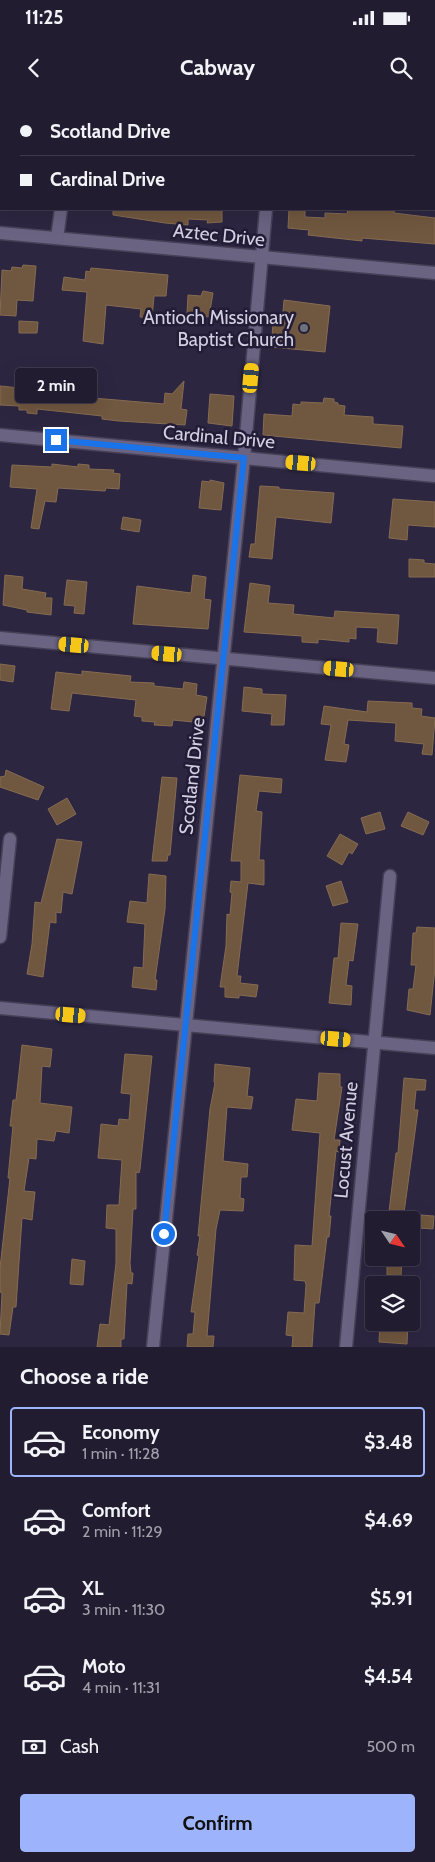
<!DOCTYPE html>
<meta charset="utf-8">
<style>
:root{--surface:#221c31;--page:#2e293d;--text:#f1f3f6;--muted:#a2a1ab;--line:#3f3a4d;--accent:#9db4fd}
body{margin:0;font-family:Cabin,sans-serif;background:var(--page);color:var(--text);height:100vh;display:flex;flex-direction:column;font-size:19px;white-space:nowrap}
*{box-sizing:border-box;margin:0}
p{font-size:16px;color:var(--muted)}
.icon{flex:none;width:28px;height:28px;fill:none;stroke:currentColor;stroke-width:2;stroke-linecap:round;stroke-linejoin:round}
.map{position:relative;height:1247px;overflow:hidden}
.drawer{display:flex;flex-direction:column;background:var(--surface);flex:1}
.drawer>*{flex:none}
.banner{position:absolute;left:0px;top:0px;width:435px;height:110px;box-shadow:0 5px 20px #0002,0 0 0 1px var(--line);display:grid;align-content:center;height:110px;padding:0 20px;background:var(--surface)}
.needle{width:32px;rotate:125deg}
.buttons{position:absolute;left:365px;top:1111px;display:grid;gap:10px}
.buttons a{display:grid;place-items:center;width:55px;height:55px;border-radius:5px;background:var(--surface);box-shadow:0 5px 20px #0002,0 0 0 1px var(--line);font-size:25px}
.end{position:absolute;width:22px;height:22px;margin:-11px;border:6px solid #1a73e8;background:#fff;box-shadow:0 0 0 2px #fff}
.from{border-radius:50%}
.bubble{position:absolute;height:35px;border-radius:5px;background:var(--surface);box-shadow:0 5px 20px #0002,0 0 0 1px var(--line);font-size:16px;font-weight:700;line-height:35px;text-align:center}
.car{position:absolute;width:15px;height:30px;margin:-15px -8px;border-radius:6px;box-shadow:0 0 4px 1px #0007;background:linear-gradient(#f5c518 24%,#345 0 40%,#f5c518 0 76%,#345 0 86%,#f5c518 0)}
.banner b{display:flex;align-items:center;gap:18px;height:48px;font-size:19px}
.banner b+b{border-top:1px solid var(--line)}
.banner i{width:12px;height:12px;background:var(--text)}
ul{padding:0;list-style:none}
li{display:flex;align-items:center;gap:15px;height:70px;margin:0 10px 8px;padding:0 10px;border:2px solid transparent;border-radius:5px}
li div{flex:1}
li b{display:block;font-size:19px}
li em{font-style:normal;font-weight:700}
li.on{border-color:var(--accent)}
li>.icon{width:45px;height:45px;stroke-width:1.5}
h2{padding:0 20px;font-size:22px;line-height:60px}
.pay{display:flex;align-items:center;gap:12px;height:55px;padding:0 20px;font-size:19px}
.pay p{margin-inline-start:auto}
.primary-button{display:flex;gap:10px;margin-top:auto;padding:10px 20px}
.primary-button a{flex:1;height:58px;border-radius:5px;background:var(--accent);color:#111;font-size:20px;font-weight:700;line-height:58px;text-align:center}
.status{display:flex;justify-content:space-between;align-items:center;height:35px;padding:0 25px;background:var(--surface);direction:ltr}
.status svg{height:14px;fill:currentColor}
header{display:flex;justify-content:space-between;align-items:center;height:65px;padding:0 20px;background:var(--surface);font-size:22px;font-weight:700}
.map>svg:first-child{display:block}
.building{fill:#70573f;stroke:#856b52}
.lines{fill:none;stroke-linecap:round;stroke-linejoin:round}
.minor-casing{stroke:#474057;stroke-width:15}
.minor{stroke:#6a6382;stroke-width:12}
.route{stroke:#1a73e8;stroke-width:6}
.worship-dot{fill:#6b7280;stroke:#231c37;stroke-width:2}
.labels{text-anchor:middle;dominant-baseline:central;stroke-width:5;stroke-linejoin:round;paint-order:stroke}
.street-label{font-size:19px;fill:#d2cfe1;stroke:#231c37}
.poi-label{font-size:19px;fill:#d2cfe1;stroke:#231c37;text-anchor:end}
</style>
<div class="status"><b>11:25</b><svg viewBox="0 0 49 12"><path d="M0 12V9h3v3zM5 12V6h3v6zM10 12V3h3v9zM15 12V0h3v12zM26 1h20v11H26zM47 4h2v5h-2z"/></svg></div>
<header><svg class="icon" aria-label="back" viewBox="0 0 24 24"><path d="M15 5l-7 7 7 7"/></svg>Cabway<svg class="icon" aria-label="search" viewBox="0 0 24 24"><circle cx="10" cy="10" r="6"/><path d="M15 15l6 6"/></svg></header>
<div class="map">
<svg width="435" height="1247" viewBox="0 0 435 1247">
<rect width="100%" height="100%" fill="#2d2641"/>
<!-- building -->
<g class="building">
<path d="M 113,109 L 222,109 L 222,122 L 207,123 L 208,120 L 188,119 L 188,125 L 165,123 L 113,115 Z"/>
<path d="M 289,109 L 305,109 L 305,117 L 325,118 L 325,113 L 347,114 L 348,109 L 394,109 L 394,113 L 435,118 L 435,144 L 362,138 L 362,141 L 308,135 L 309,130 L 288,128 Z"/>
<path d="M 23,165 L 36,166 L 33,201 L 17,200 L 16,216 L 0,215 L 2,170 L 11,171 L 12,167 L 22,168 Z"/>
<path d="M 91,168 L 168,175 L 166,196 L 154,196 L 152,218 L 140,217 L 141,209 L 106,205 L 103,244 L 83,241 L 87,192 L 62,190 L 64,177 L 85,180 L 86,171 L 90,172 Z"/>
<path d="M 203,191 L 213,193 L 209,217 L 187,214 L 188,195 L 201,196 Z"/>
<path d="M 284,200 L 330,206 L 325,252 L 271,247 L 273,224 L 282,224 Z"/>
<path d="M 19,221 L 38,222 L 37,233 L 19,233 Z"/>
<path d="M 92,279 L 95,286 L 93,298 L 164,304 L 165,293 L 172,294 L 184,281 L 181,309 L 187,310 L 185,325 L 119,321 L 102,319 L 102,316 L 37,309 L 37,314 L 27,313 L 27,310 L 19,310 L 19,306 L 0,305 L 0,286 L 20,288 L 20,285 L 40,286 L 39,293 L 74,297 L 76,284 L 82,285 Z"/>
<path d="M 210,294 L 234,296 L 232,326 L 208,323 Z"/>
<path d="M 324,298 L 334,299 L 334,302 L 338,303 L 338,305 L 345,306 L 344,315 L 373,317 L 373,324 L 403,326 L 401,348 L 263,335 L 264,314 L 292,316 L 293,304 L 301,305 L 301,302 L 323,303 Z"/>
<path d="M 52,364 L 78,367 L 78,364 L 89,365 L 89,369 L 114,370 L 113,373 L 120,374 L 119,389 L 106,388 L 105,391 L 58,388 L 56,402 L 45,401 L 39,429 L 31,428 L 37,389 L 10,387 L 12,365 L 52,367 Z"/>
<path d="M 210,380 L 224,383 L 221,410 L 199,408 L 202,381 L 210,382 Z"/>
<path d="M 260,386 L 279,387 L 279,389 L 334,393 L 331,423 L 276,417 L 272,459 L 249,457 L 251,444 L 255,444 Z"/>
<path d="M 393,399 L 435,402 L 435,427 L 408,425 L 407,440 L 389,438 Z"/>
<path d="M 123,417 L 141,420 L 139,432 L 121,429 Z"/>
<path d="M 409,459 L 424,460 L 424,463 L 435,464 L 435,477 L 409,477 Z"/>
<path d="M 5,475 L 23,477 L 22,489 L 46,493 L 45,498 L 52,498 L 51,515 L 27,512 L 27,510 L 3,505 Z"/>
<path d="M 193,475 L 206,477 L 204,499 L 211,500 L 208,529 L 133,524 L 137,486 L 191,493 Z"/>
<path d="M 67,480 L 87,482 L 84,514 L 74,513 L 75,506 L 64,505 Z"/>
<path d="M 250,483 L 270,486 L 268,503 L 294,505 L 293,514 L 334,518 L 335,511 L 399,515 L 397,544 L 377,542 L 378,528 L 356,527 L 356,539 L 349,538 L 349,542 L 318,539 L 318,543 L 302,542 L 302,536 L 244,532 Z"/>
<path d="M 0,564 L 15,566 L 13,582 L 0,580 Z"/>
<path d="M 82,571 L 131,576 L 130,582 L 154,583 L 154,586 L 183,589 L 184,582 L 197,584 L 196,595 L 207,597 L 203,623 L 173,620 L 172,626 L 154,625 L 155,622 L 142,621 L 142,617 L 134,616 L 136,600 L 72,593 L 69,611 L 51,609 L 56,572 L 82,575 Z"/>
<path d="M 244,587 L 262,589 L 262,594 L 286,595 L 284,625 L 271,625 L 272,614 L 242,611 Z"/>
<path d="M 368,601 L 412,603 L 412,608 L 422,609 L 421,616 L 435,618 L 432,655 L 422,654 L 424,644 L 395,641 L 396,623 L 348,620 L 344,644 L 349,645 L 346,662 L 325,660 L 331,625 L 321,624 L 324,606 L 367,612 Z"/>
<path d="M 6,670 L 44,687 L 38,700 L 0,687 L 0,677 L 5,676 Z"/>
<path d="M 240,675 L 282,679 L 281,693 L 259,691 L 256,711 L 262,712 L 259,760 L 264,760 L 264,785 L 248,783 L 237,876 L 241,876 L 240,883 L 258,885 L 256,897 L 239,895 L 239,898 L 225,897 L 225,887 L 220,887 L 226,846 L 227,814 L 230,815 L 232,793 L 230,792 L 231,781 L 241,782 L 241,761 L 231,761 Z"/>
<path d="M 162,677 L 177,678 L 170,755 L 168,755 L 167,761 L 152,761 Z"/>
<path d="M 67,698 L 76,714 L 57,725 L 48,709 Z"/>
<path d="M 380,712 L 385,729 L 366,734 L 361,718 Z"/>
<path d="M 408,712 L 429,722 L 423,735 L 401,726 Z"/>
<path d="M 340,734 L 358,744 L 352,754 L 349,752 L 342,765 L 327,756 Z"/>
<path d="M 57,739 L 82,742 L 72,794 L 63,792 L 61,813 L 56,812 L 56,823 L 50,822 L 43,877 L 27,874 L 32,844 L 35,802 L 41,803 Z"/>
<path d="M 149,774 L 166,776 L 165,809 L 155,880 L 157,880 L 156,890 L 132,887 L 134,867 L 143,868 L 145,824 L 127,822 L 130,801 L 147,803 Z"/>
<path d="M 341,781 L 348,802 L 333,806 L 326,786 Z"/>
<path d="M 341,823 L 358,824 L 353,861 L 349,860 L 346,885 L 352,886 L 351,905 L 329,903 L 334,858 L 338,858 Z"/>
<path d="M 417,827 L 435,828 L 435,868 L 430,915 L 407,910 L 409,889 L 413,889 L 416,865 L 411,865 L 413,833 L 416,833 Z"/>
<path d="M 22,945 L 52,949 L 50,967 L 42,966 L 40,1003 L 72,1007 L 69,1033 L 56,1031 L 54,1041 L 37,1039 L 36,1059 L 29,1058 L 24,1091 L 35,1092 L 32,1120 L 22,1118 L 16,1207 L 13,1207 L 9,1235 L 0,1234 L 2,1193 L 0,1192 L 0,1168 L 10,1078 L 8,1078 L 13,1026 L 10,1026 L 13,1000 L 16,1000 Z"/>
<path d="M 125,954 L 152,956 L 140,1069 L 139,1073 L 136,1072 L 136,1109 L 133,1109 L 130,1163 L 131,1173 L 133,1173 L 132,1184 L 127,1183 L 124,1239 L 121,1239 L 121,1247 L 97,1247 L 100,1224 L 109,1225 L 116,1163 L 116,1129 L 106,1128 L 107,1105 L 119,1105 L 122,1060 L 98,1058 L 101,1024 L 118,1026 L 119,1019 L 129,1020 L 131,994 L 121,993 Z"/>
<path d="M 215,964 L 250,968 L 247,996 L 253,997 L 251,1009 L 227,1007 L 223,1061 L 248,1064 L 247,1077 L 241,1077 L 240,1098 L 244,1099 L 243,1111 L 220,1110 L 216,1129 L 207,1236 L 214,1236 L 213,1247 L 187,1247 L 188,1234 L 193,1234 L 195,1212 L 191,1212 L 199,1156 L 197,1155 L 200,1136 L 198,1136 L 210,1009 L 215,983 L 214,982 Z"/>
<path d="M 319,973 L 340,974 L 340,987 L 342,987 L 334,1040 L 340,1040 L 339,1052 L 336,1051 L 329,1116 L 331,1116 L 329,1137 L 327,1137 L 319,1203 L 315,1203 L 312,1247 L 292,1247 L 293,1236 L 286,1235 L 288,1212 L 304,1213 L 306,1185 L 305,1181 L 294,1180 L 295,1145 L 312,1146 L 320,1033 L 292,1030 L 296,999 L 317,1001 Z"/>
<path d="M 404,978 L 426,980 L 425,990 L 416,990 L 414,1010 L 418,1010 L 403,1120 L 388,1120 L 396,1053 L 398,1053 Z"/>
<path d="M 421,1115 L 434,1116 L 433,1129 L 419,1128 Z"/>
<path d="M 387,1158 L 402,1158 L 401,1176 L 387,1175 Z"/>
<path d="M 72,1159 L 85,1161 L 83,1185 L 70,1184 Z"/>
<path d="M 380,1222 L 408,1223 L 407,1244 L 379,1242 Z"/>
</g>
<g class="lines">
<defs>
<g id="minor">
<path d="M 75,1 L 75,0"/>
<path d="M 276,1 L 276,0"/>
<path d="M 0,133 L 435,173"/>
<path d="M 57,138 L 61,109"/>
<path d="M 0,335 L 435,376"/>
<path d="M 0,538 L 435,578"/>
<path d="M 0,837 L 10,739"/>
<path d="M 0,908 L 435,948"/>
<path d="M 153,1247 L 244,358 L 266,109"/>
<path d="M 346,1247 L 390,776"/>
</g>
</defs>
<!-- minor casing -->
<use href="#minor" class="minor-casing"/>
<!-- minor -->
<use href="#minor" class="minor"/>
</g>
<g class="lines">
<!-- route -->
<path class="route" d="M 56,340 L 244,358 L 164,1134"/>
</g>
<!-- markers -->
<circle class="worship-dot" cx="304" cy="228" r="5"/>
<g class="labels">
<!-- street labels -->
<g class="street-label">
<text transform="translate(219 135) rotate(6)">Aztec Drive</text>
<text transform="translate(219 337) rotate(5)">Cardinal Drive</text>
<text transform="translate(192 676) rotate(-84)">Scotland Drive</text>
<text transform="translate(346 1040) rotate(-85)">Locust Avenue</text>
</g>
<!-- poi labels -->
<g class="poi-label">
<text x="294" y="217">Antioch Missionary<tspan x="294" dy="22">Baptist Church</tspan></text>
</g>
</g>
</svg>
<div class="buttons">
<a><svg class="needle" viewBox="-14 -14 28 28"><path d="M0-13l5 13h-10z" fill="#e53935"/><path d="M0 13l5-13h-10z" fill="#a2a1ab"/></svg></a>
<a><svg class="icon" aria-label="layers" viewBox="0 0 24 24"><path d="M12 4l9 5-9 5-9-5zM3 14l9 5 9-5"/></svg></a>
</div>
<i class="end from" style="left:164px;top:1134px"></i>
<i class="end" style="left:56px;top:340px"></i>
<div class="bubble" style="left:15px;top:268px;width:82px">2 min</div>
<i class="car" style="left:251px;top:278px;rotate:5deg"></i>
<i class="car" style="left:301px;top:363px;rotate:275deg"></i>
<i class="car" style="left:74px;top:545px;rotate:275deg"></i>
<i class="car" style="left:167px;top:554px;rotate:275deg"></i>
<i class="car" style="left:339px;top:569px;rotate:275deg"></i>
<i class="car" style="left:71px;top:915px;rotate:95deg"></i>
<i class="car" style="left:336px;top:939px;rotate:95deg"></i>
<div class="banner">
<b><i class="from"></i>Scotland Drive</b>
<b><i></i>Cardinal Drive</b>
</div>
</div>
<section class="drawer">
<h2>Choose a ride</h2>
<ul>
<li class="on"><svg class="icon" aria-label="car" viewBox="0 0 24 24"><path d="M5 17H2v-5l4-1 3-4h7l3 4 3 1v5h-3M9 17h6M6 11h13"/><circle cx="7" cy="17" r="2"/><circle cx="17" cy="17" r="2"/></svg><div><b>Economy</b><p>1 min · 11:28</p></div><em>$3.48</em></li>
<li><svg class="icon" aria-label="car" viewBox="0 0 24 24"><path d="M5 17H2v-5l4-1 3-4h7l3 4 3 1v5h-3M9 17h6M6 11h13"/><circle cx="7" cy="17" r="2"/><circle cx="17" cy="17" r="2"/></svg><div><b>Comfort</b><p>2 min · 11:29</p></div><em>$4.69</em></li>
<li><svg class="icon" aria-label="car" viewBox="0 0 24 24"><path d="M5 17H2v-5l4-1 3-4h7l3 4 3 1v5h-3M9 17h6M6 11h13"/><circle cx="7" cy="17" r="2"/><circle cx="17" cy="17" r="2"/></svg><div><b>XL</b><p>3 min · 11:30</p></div><em>$5.91</em></li>
<li><svg class="icon" aria-label="car" viewBox="0 0 24 24"><path d="M5 17H2v-5l4-1 3-4h7l3 4 3 1v5h-3M9 17h6M6 11h13"/><circle cx="7" cy="17" r="2"/><circle cx="17" cy="17" r="2"/></svg><div><b>Moto</b><p>4 min · 11:31</p></div><em>$4.54</em></li>
</ul>
<div class="pay"><svg class="icon" aria-label="cash" viewBox="0 0 24 24"><path d="M3 7h18v10H3z"/><circle cx="12" cy="12" r="2"/></svg>Cash<p>500 m</p></div>
<div class="primary-button"><a>Confirm</a></div>
</section>
